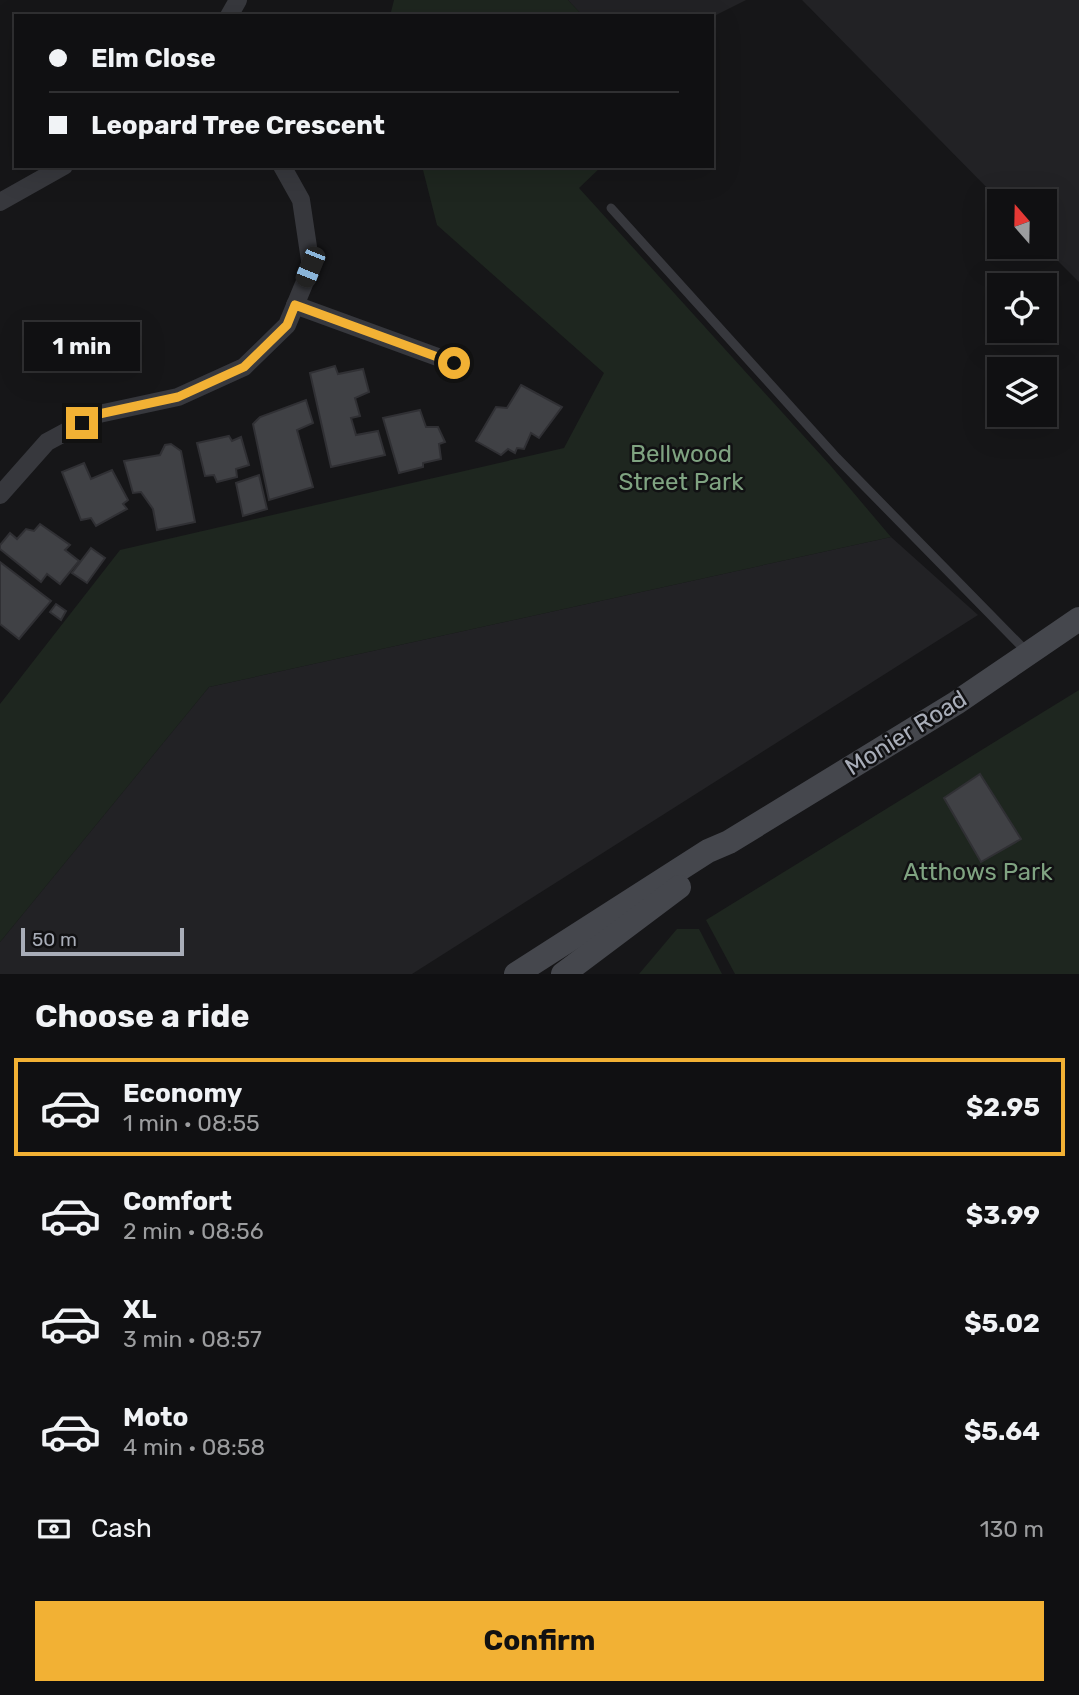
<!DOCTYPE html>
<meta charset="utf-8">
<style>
:root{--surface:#101012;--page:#1e1e20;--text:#f1f3f6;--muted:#9c9d9f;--line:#303032;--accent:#f2b134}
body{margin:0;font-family:Rubik,sans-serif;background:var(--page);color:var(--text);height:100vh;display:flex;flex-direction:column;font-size:26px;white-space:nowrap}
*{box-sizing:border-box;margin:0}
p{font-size:23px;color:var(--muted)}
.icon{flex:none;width:38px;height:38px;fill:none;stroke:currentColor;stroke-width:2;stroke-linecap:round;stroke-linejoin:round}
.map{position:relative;height:974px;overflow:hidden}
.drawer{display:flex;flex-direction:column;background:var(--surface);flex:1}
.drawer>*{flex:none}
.top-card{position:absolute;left:14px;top:14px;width:700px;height:154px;border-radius:0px;box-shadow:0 7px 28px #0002,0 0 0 2px var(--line);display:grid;align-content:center;height:154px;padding:0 35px;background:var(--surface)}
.needle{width:46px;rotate:340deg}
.fabs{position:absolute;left:987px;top:189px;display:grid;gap:14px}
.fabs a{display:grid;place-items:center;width:70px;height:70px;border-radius:0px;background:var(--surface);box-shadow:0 7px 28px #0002,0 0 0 2px var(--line);font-size:35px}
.scale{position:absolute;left:21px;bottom:18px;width:163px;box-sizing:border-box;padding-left:7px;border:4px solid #a8adb8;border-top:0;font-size:19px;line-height:24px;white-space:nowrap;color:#a8adb8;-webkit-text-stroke:5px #111113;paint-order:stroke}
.end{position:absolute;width:32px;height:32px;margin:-16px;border:9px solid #f2b134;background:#111;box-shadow:0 0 0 4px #111}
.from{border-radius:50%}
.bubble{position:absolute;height:49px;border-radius:0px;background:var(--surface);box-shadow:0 7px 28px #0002,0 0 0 2px var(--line);font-size:23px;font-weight:700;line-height:49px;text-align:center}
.car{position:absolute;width:21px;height:42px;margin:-21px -10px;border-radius:9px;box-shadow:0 0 5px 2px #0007;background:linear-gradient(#222 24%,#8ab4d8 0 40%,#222 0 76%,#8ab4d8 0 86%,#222 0)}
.top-card b{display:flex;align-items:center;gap:24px;height:66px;font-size:26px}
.top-card b+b{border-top:2px solid var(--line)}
.top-card i{width:18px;height:18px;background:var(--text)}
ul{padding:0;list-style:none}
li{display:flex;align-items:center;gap:21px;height:98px;margin:0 14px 10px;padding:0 21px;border:4px solid transparent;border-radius:0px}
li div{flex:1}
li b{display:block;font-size:26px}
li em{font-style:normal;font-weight:700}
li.active{border-color:var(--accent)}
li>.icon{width:63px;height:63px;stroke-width:1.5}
h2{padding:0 35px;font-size:32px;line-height:84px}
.pay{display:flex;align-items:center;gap:18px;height:77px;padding:0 35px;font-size:26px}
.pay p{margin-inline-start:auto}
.cta{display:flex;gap:14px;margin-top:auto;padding:14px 35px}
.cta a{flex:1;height:80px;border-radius:0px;background:var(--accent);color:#111;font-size:28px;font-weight:700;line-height:80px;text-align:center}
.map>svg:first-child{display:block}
.built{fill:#222225}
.green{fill:#1e261f}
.building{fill:#404145;stroke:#303034;stroke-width:2}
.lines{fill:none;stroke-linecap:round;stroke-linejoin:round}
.service{stroke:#37383d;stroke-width:9}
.minor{stroke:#37383d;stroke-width:18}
.secondary{stroke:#45474d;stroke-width:24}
.route{stroke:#f2b134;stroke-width:9}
.labels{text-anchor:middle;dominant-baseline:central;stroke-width:5;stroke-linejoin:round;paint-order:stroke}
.park-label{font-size:24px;fill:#7fa381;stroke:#111113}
.street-label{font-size:24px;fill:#a8adb8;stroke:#111113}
</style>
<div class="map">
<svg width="1079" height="974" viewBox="0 0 1079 974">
<rect width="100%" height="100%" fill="#161618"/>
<!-- built -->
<g class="built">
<path d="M 568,0 L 746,0 L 712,17 L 583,16 Z"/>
<path d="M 802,0 L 1079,0 L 1079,282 L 1044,247 L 1045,201 L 1000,201 Z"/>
<path d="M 891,537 L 978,615 L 412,974 L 0,974 L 0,942 L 209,687 Z"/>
</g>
<!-- green -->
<g class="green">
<path d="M 394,0 L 568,0 L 583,16 L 390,16 Z"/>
<path d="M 422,166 L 602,166 L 579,188 L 830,465 L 891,537 L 209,687 L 0,942 L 0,704 L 120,550 L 564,448 L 604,373 L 437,225 Z"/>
<path d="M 1079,690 L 1079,974 L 735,974 L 706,920 Z"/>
<path d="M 677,929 L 699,929 L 722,974 L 639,974 Z"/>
</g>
<!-- building -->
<g class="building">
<path d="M 335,366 L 338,374 L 363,369 L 369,392 L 355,398 L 360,416 L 351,418 L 356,435 L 378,431 L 385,455 L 331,467 L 310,373 Z"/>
<path d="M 521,385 L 562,407 L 539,438 L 531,433 L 524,449 L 517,448 L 515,453 L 508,449 L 501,455 L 476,441 L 496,407 L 507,408 Z"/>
<path d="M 306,400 L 313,423 L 297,430 L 313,487 L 269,500 L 253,424 L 260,417 Z"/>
<path d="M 420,410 L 426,427 L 438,427 L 445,442 L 439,444 L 441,459 L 423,463 L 423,467 L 399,473 L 383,418 Z"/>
<path d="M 229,436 L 232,441 L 241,437 L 249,465 L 236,469 L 237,477 L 217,482 L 214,475 L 205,476 L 197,443 Z"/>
<path d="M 171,444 L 181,451 L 195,522 L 157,530 L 153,509 L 141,492 L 133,493 L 124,461 L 160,455 L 165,445 Z"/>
<path d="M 84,463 L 91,479 L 112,470 L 128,500 L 123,504 L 127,509 L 96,526 L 91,518 L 81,520 L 62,472 Z"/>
<path d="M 259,475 L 267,509 L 243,516 L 236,483 Z"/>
<path d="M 40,524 L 70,545 L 65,550 L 79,561 L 60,584 L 47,574 L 41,582 L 0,549 L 0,545 L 10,533 L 17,539 L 26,529 L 34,531 Z"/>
<path d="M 91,548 L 105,558 L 87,583 L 72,573 Z"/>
<path d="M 0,562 L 51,601 L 19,639 L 0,624 Z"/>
<path d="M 56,604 L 66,611 L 61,620 L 50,612 Z"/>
<path d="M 980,774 L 1021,839 L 981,862 L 944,798 Z"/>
</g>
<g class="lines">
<!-- service -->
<path class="service" d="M 611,208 L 837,458 L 1026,651"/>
<!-- minor -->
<g class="minor">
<path d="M 229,16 L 238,0"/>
<path d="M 0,202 L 64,166"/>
<path d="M 295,305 L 454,363"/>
<path d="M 0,495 L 47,442 L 99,414 L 178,397 L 244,367 L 287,325 L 311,267 L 301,200 L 282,166"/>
</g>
<!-- secondary -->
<g class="secondary">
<path d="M 516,974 L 708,851 L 729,842 L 956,703 L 1079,619"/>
<path d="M 563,974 L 679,887"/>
</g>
</g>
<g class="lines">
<!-- route -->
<path class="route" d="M 82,423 L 99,414 L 178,397 L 244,367 L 287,325 L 295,305 L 454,363"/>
</g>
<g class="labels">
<!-- park labels -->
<g class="park-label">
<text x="681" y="454">Bellwood<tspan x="681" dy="28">Street Park</tspan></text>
<text x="978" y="872">Atthows Park</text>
</g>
<!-- street labels -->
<g class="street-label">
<text transform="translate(906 733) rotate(-32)">Monier Road</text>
</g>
</g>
</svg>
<div class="fabs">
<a><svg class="needle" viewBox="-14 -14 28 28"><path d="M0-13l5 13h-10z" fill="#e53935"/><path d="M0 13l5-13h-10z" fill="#9c9d9f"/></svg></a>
<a><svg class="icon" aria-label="locate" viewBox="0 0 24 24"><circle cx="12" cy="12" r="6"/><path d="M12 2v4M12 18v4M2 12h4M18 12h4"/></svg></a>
<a><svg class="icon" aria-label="layers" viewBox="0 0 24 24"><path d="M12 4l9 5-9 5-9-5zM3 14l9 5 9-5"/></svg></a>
</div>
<div class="scale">50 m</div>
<i class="end from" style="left:454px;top:363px"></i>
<i class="end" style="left:82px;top:423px"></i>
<div class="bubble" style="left:24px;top:322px;width:116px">1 min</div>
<i class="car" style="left:310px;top:267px;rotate:202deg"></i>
<div class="top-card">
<b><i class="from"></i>Elm Close</b>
<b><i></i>Leopard Tree Crescent</b>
</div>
</div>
<section class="drawer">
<h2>Choose a ride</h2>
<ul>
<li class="active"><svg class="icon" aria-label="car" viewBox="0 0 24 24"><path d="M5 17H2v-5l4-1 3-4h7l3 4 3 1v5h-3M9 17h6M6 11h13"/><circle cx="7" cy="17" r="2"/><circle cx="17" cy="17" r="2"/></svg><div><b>Economy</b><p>1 min · 08:55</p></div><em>$2.95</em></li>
<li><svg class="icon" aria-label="car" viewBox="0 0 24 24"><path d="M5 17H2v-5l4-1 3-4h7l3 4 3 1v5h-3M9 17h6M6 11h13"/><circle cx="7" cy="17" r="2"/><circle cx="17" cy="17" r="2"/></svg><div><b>Comfort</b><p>2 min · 08:56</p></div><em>$3.99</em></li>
<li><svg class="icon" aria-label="car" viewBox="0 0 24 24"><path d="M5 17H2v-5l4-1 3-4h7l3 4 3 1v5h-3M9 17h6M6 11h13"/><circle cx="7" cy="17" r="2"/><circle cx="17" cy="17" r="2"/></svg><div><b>XL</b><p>3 min · 08:57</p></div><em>$5.02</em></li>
<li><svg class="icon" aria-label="car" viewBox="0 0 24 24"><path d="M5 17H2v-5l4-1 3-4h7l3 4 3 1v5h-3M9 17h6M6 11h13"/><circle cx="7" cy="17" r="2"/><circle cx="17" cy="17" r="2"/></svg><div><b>Moto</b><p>4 min · 08:58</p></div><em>$5.64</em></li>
</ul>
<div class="pay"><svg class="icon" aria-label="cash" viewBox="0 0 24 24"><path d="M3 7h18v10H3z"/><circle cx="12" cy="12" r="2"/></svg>Cash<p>130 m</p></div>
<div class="cta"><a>Confirm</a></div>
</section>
